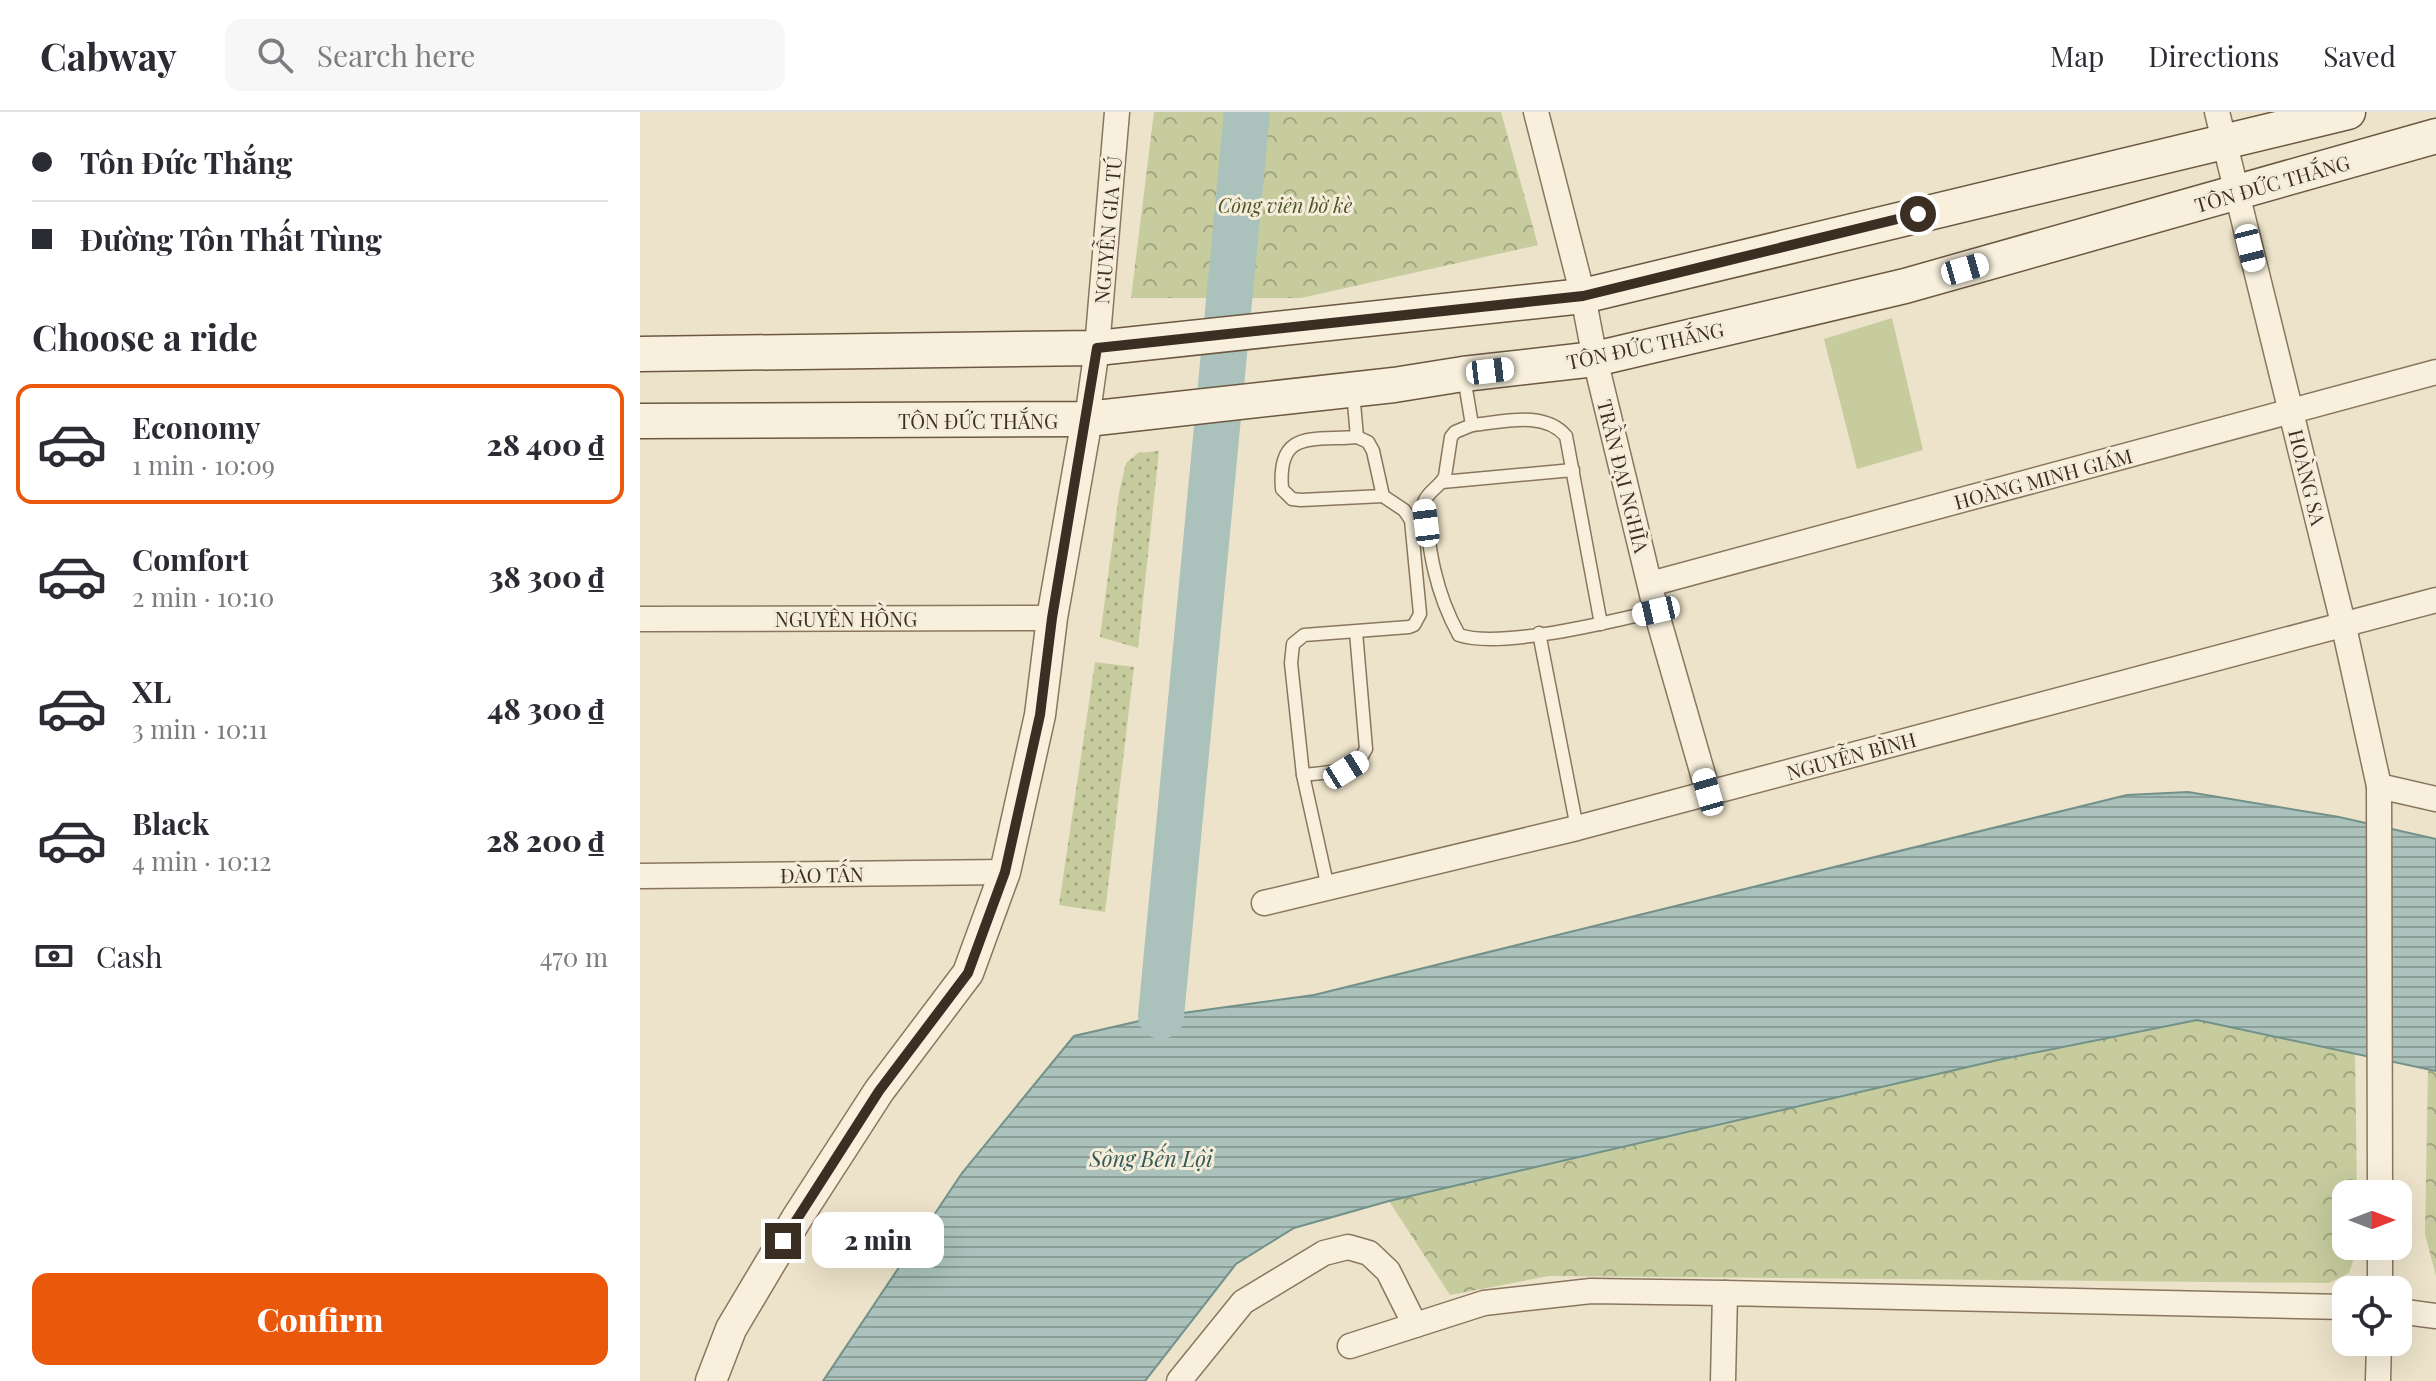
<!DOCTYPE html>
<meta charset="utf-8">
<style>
:root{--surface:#fff;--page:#f7f7f7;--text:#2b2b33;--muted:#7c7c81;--line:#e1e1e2;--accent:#ea580c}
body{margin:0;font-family:"Playfair Display",serif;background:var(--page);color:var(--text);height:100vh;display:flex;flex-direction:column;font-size:30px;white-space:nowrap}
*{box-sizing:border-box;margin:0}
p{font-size:26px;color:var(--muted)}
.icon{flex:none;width:44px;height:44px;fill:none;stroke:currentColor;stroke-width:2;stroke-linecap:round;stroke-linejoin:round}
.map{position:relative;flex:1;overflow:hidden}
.drawer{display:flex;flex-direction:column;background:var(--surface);width:640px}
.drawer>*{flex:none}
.banner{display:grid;align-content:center;height:176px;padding:0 32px;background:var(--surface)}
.needle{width:52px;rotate:90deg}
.fabs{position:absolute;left:1692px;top:1068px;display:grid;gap:16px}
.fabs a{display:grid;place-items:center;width:80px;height:80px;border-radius:16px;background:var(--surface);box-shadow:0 8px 32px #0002;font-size:40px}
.end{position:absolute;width:36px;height:36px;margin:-18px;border:10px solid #3b2e22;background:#fff;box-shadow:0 0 0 4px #fff}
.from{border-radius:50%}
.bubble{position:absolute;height:56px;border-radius:16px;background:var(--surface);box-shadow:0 8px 32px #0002;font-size:26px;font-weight:800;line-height:56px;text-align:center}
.car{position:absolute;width:24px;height:48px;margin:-24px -12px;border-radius:10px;box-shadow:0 0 6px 2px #0007;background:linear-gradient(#fff 24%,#345 0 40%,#fff 0 76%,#345 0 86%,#fff 0)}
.banner b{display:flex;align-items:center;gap:28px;height:76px;font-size:30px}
.banner b+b{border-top:2px solid var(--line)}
.banner i{width:20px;height:20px;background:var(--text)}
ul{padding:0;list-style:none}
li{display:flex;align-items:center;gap:24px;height:120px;margin:0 16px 12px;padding:0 16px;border:4px solid transparent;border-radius:16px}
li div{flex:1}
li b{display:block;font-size:30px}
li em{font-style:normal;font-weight:800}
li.on{border-color:var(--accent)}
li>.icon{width:72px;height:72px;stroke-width:1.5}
h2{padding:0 32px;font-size:36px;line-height:96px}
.pay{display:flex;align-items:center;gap:20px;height:88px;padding:0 32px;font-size:30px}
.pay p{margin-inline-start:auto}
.button{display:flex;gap:16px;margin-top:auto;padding:16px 32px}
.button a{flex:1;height:92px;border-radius:16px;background:var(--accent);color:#fff;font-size:32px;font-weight:800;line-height:92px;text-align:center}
header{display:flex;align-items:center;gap:48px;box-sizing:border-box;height:112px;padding:0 40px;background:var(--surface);border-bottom:2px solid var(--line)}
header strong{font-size:38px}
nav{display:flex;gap:44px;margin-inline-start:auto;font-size:28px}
.search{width:560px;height:72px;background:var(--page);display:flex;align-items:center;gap:20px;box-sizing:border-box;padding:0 28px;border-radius:16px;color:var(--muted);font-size:30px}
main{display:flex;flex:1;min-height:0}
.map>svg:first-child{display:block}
.grass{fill:url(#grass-dots)}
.forest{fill:url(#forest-crowns)}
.pitch{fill:#c6cc9e}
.water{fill:url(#water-rules);stroke:#719189;stroke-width:2}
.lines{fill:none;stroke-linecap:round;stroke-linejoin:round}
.river{stroke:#aac2bb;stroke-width:46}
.service-casing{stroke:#8a765f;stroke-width:15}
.minor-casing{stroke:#8a765f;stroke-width:27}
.tertiary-casing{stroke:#8a765f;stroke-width:33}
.secondary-casing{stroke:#6c5742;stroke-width:37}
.service{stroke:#f8f0dd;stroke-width:12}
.minor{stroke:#f8f0dd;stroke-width:24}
.tertiary{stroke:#f8f0dd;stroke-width:30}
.secondary{stroke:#f8f0dd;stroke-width:34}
.route{stroke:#3b2e22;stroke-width:10}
.labels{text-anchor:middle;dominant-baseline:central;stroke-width:6;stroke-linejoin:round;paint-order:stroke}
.street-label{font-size:20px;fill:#3b2e22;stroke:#f5edda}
.park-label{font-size:20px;font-style:italic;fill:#4b5629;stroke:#f5edda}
.water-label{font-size:22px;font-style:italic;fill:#325a57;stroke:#f5edda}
</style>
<header>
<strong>Cabway</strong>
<div class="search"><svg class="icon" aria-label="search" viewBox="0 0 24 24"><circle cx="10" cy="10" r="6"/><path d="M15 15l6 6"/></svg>Search here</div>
<nav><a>Map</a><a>Directions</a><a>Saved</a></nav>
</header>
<main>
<section class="drawer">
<div class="banner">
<b><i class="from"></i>Tôn Đức Thắng</b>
<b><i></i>Đường Tôn Thất Tùng</b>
</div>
<h2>Choose a ride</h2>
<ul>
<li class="on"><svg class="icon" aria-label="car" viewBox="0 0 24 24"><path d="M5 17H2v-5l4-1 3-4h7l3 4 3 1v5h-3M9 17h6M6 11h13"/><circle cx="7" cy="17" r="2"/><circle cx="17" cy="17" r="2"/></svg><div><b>Economy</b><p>1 min · 10:09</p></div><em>28 400 ₫</em></li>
<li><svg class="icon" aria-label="car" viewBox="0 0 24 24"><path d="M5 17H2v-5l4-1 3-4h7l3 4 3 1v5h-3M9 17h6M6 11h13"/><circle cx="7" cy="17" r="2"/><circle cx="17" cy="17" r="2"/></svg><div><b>Comfort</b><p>2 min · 10:10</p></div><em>38 300 ₫</em></li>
<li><svg class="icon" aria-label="car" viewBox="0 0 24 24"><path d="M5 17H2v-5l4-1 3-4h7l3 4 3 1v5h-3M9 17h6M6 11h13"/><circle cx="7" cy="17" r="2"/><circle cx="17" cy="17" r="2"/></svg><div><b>XL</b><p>3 min · 10:11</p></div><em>48 300 ₫</em></li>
<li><svg class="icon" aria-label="car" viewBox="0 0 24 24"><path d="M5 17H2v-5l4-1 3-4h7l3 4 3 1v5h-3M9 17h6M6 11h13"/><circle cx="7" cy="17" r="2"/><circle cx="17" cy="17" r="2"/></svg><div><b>Black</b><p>4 min · 10:12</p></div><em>28 200 ₫</em></li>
</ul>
<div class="pay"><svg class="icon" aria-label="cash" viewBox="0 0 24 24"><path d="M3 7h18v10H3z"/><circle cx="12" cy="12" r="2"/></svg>Cash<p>470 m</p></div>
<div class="button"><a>Confirm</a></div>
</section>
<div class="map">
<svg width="1796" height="1269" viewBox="0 0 1796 1269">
<defs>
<pattern id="grass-dots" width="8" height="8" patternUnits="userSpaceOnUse" patternTransform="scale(2)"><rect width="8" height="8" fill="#c6cc9e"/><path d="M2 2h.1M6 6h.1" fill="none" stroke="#a2a680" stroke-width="1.8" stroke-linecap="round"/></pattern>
<pattern id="forest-crowns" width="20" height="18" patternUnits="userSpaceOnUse" patternTransform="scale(2)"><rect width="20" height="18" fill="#c6cc9e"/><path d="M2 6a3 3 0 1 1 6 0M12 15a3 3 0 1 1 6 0" fill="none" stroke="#a2a680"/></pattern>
<pattern id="water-rules" width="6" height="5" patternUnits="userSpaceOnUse" patternTransform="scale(2)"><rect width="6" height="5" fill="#aac2bb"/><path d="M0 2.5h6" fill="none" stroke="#8c9e98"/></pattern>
</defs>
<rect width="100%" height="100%" fill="#ede3ca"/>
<!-- grass -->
<g class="grass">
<path d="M 519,339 L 498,536 L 460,525 L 479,381 L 486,351 L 498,341 Z"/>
<path d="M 455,550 L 494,555 L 465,800 L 419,793 Z"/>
</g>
<!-- forest -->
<g class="forest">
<path d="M 514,0 L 861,0 L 898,133 L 661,186 L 491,186 Z"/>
<path d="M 1557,908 L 1715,940 L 1717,1082 L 1706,1082 L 1706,1134 L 1718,1134 L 1709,1161 L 1689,1171 L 909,1164 L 810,1183 L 749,1089 L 1358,948 Z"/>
<path d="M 1788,957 L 1796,959 L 1796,1164 L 1785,1122 Z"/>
</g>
<!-- pitch -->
<path class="pitch" d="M 1252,206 L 1283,338 L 1217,357 L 1184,227 Z"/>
<!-- water -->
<path class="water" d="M 1548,680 L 1699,705 L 1796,727 L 1796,959 L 1557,908 L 1358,948 L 749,1089 L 654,1116 L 596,1152 L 505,1269 L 183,1269 L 322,1061 L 434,924 L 521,904 L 674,883 L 1487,683 Z"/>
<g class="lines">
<!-- river -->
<path class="river" d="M 521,904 L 607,0"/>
<defs>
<g id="service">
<path d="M 824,265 L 832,313 C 863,310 904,298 926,324 L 961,512"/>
<path d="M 713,280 L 717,325 C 672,329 637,317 642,377 L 652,387 L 661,388 L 743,384"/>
<path d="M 832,313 L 815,320 L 811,325 L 805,364 C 800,375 789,378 784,390 C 789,438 795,480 819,523 C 860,537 970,510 1016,499"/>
<path d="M 802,370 L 933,358"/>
<path d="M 899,521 L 937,716"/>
<path d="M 663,663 C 688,660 714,662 726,637 L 716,520"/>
<path d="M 688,776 L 663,663 L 651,551 L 653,532 L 664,523 L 769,515 L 774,513 L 780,502 L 771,408 L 764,398 L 743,384 L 733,339 L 728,330 L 717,325"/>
</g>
<g id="minor">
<path d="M 896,0 L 943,184 L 955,247 L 1016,499 L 1068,680"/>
<path d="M 1577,0 L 1704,515 L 1739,674 L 1796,687"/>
<path d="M 447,307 L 457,236 L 477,0"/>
<path d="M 1010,472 L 1796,260"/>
<path d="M 0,507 L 412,506"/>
<path d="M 1739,674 L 1740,1082"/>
<path d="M 0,764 L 365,760"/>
<path d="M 624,791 L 937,716 L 1796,488"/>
<path d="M 1740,1178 L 1740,1134"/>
<path d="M 1758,1199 L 1796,1204"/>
<path d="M 710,1234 L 844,1191 L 951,1179 L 1085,1181"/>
<path d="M 539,1269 L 603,1190 L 684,1141 L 708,1135 L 729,1141 L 748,1159 L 775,1213"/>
<path d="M 1083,1269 L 1085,1181 L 1706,1195"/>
<path d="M 1738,1269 L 1739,1230"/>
</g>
<path id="tertiary" d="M 71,1269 L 91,1217 L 157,1106 L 239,979 L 328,861 L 365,760 L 400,603 L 412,506 L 447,307"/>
<g id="secondary">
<path d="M 0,242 L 457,236 L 943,184 L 1708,0"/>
<path d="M 0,309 L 447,307 L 754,273 L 823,262 L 955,247 L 1265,174 L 1796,24"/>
</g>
</defs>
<!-- service casing -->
<use href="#service" class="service-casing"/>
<!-- minor casing -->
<use href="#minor" class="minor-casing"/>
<!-- tertiary casing -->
<use href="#tertiary" class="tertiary-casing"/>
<!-- secondary casing -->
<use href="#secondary" class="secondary-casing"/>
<!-- service -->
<use href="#service" class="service"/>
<!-- minor -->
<use href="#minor" class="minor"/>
<!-- tertiary -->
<use href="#tertiary" class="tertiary"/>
<!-- secondary -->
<use href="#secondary" class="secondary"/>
</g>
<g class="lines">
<!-- route -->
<path class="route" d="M 143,1129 L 239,979 L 328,861 L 365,760 L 400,603 L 412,506 L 457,236 L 943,184 L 1278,102"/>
</g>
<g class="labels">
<!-- street labels -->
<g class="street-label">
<text transform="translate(1632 71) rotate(-16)">TÔN ĐỨC THẮNG</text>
<text transform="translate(467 118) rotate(-85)">NGUYỄN GIA TÚ</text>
<text transform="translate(1005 233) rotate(-12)">TÔN ĐỨC THẮNG</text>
<text x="338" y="308">TÔN ĐỨC THẮNG</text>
<text transform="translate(984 364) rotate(76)">TRẦN ĐẠI NGHĨA</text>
<text transform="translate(1668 365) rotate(76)">HOÀNG SA</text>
<text transform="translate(1403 366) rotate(-15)">HOÀNG MINH GIÁM</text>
<text x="206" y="506">NGUYÊN HỒNG</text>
<text transform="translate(1211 643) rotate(-15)">NGUYỄN BÌNH</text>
<text transform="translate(182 762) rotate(-1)">ĐÀO TẤN</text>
</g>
<!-- park labels -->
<g class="park-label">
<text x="645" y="92">Công viên bờ kè</text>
</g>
<!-- water labels -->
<g class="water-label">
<text x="511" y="1046">Sông Bến Lội</text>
</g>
</g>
</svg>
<div class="fabs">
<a><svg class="needle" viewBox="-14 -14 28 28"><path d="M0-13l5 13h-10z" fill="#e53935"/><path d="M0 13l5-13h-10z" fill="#7c7c81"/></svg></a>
<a><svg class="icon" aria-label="locate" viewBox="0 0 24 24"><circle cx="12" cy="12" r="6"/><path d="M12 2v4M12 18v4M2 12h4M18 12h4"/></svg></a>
</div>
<i class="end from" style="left:1278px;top:102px"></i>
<i class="end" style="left:143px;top:1129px"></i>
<div class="bubble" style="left:172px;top:1100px;width:132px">2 min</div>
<i class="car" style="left:1610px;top:136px;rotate:166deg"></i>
<i class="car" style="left:1325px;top:157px;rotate:74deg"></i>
<i class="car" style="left:850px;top:259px;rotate:83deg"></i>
<i class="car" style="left:786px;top:411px;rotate:353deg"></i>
<i class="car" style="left:1016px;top:499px;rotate:257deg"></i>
<i class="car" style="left:706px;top:658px;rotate:58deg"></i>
<i class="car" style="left:1068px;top:680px;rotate:344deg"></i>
</div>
</main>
